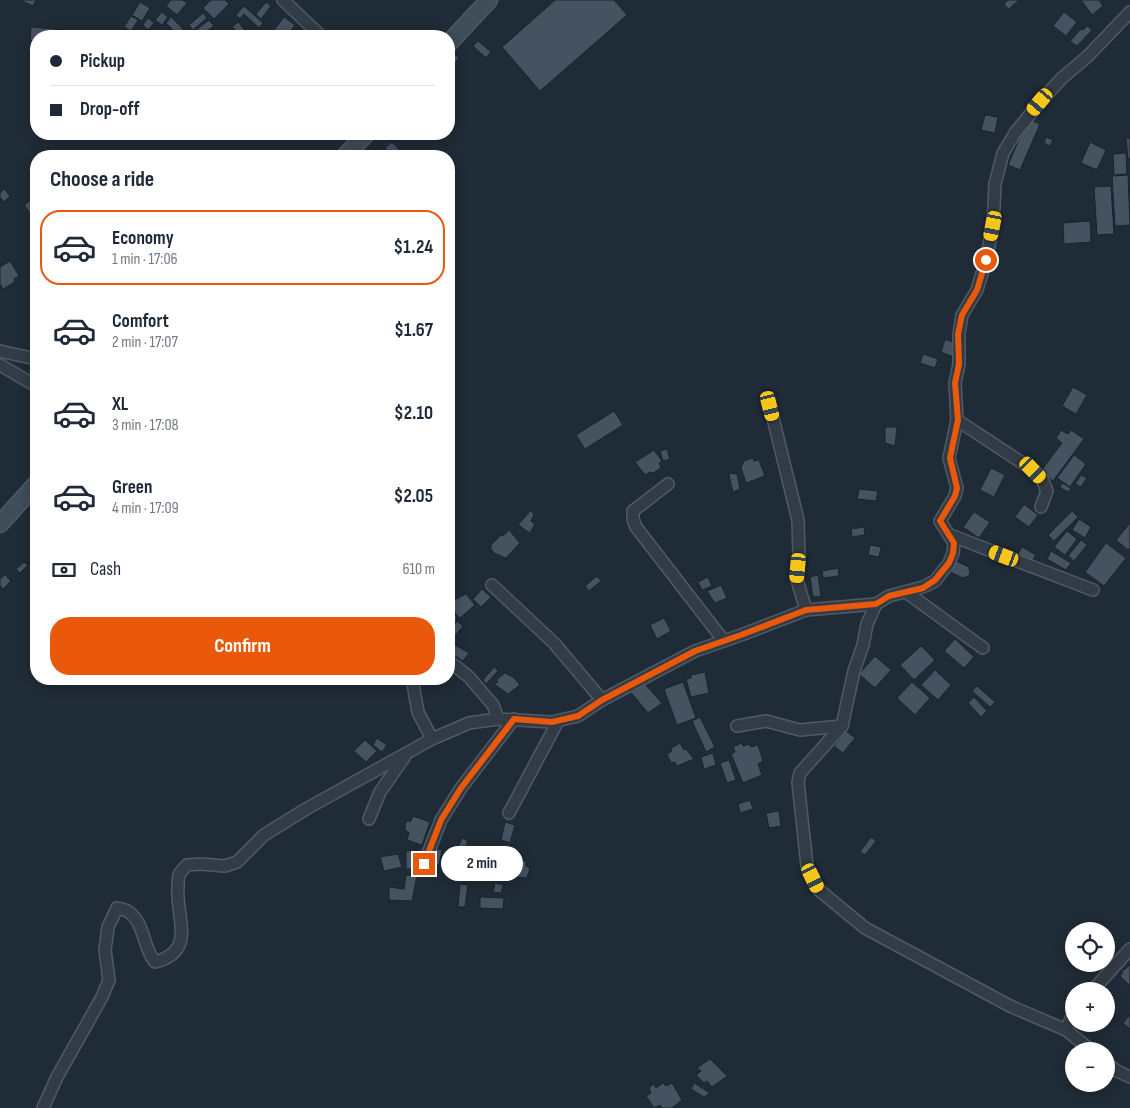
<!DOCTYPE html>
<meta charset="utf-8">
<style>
:root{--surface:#fff;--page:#f2f2f3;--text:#1f2937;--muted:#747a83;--line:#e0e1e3;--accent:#ea580c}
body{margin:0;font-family:"Sofia Sans Condensed",sans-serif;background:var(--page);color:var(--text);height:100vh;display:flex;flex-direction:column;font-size:19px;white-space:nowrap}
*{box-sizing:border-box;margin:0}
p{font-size:16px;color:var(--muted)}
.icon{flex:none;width:28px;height:28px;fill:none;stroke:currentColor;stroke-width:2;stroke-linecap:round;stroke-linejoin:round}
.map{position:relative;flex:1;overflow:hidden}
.details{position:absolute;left:30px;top:150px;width:425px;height:535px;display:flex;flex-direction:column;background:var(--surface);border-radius:20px;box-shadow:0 2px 12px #0003}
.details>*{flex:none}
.guide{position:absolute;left:30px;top:30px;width:425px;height:110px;border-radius:20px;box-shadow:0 2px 12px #0003;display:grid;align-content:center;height:110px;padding:0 20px;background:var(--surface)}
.tools{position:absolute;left:1065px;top:922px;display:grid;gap:10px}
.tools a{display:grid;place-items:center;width:50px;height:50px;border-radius:50%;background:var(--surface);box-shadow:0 2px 12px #0003;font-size:25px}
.end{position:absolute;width:22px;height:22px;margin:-11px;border:6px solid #ea580c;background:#fff;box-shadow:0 0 0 2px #fff}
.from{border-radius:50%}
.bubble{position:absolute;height:35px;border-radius:18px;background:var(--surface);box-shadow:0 2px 12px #0003;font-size:16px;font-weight:700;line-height:35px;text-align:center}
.car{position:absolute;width:15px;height:30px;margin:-15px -8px;border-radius:6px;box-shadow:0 0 4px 1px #0007;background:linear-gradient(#f5c518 24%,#345 0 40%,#f5c518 0 76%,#345 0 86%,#f5c518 0)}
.guide b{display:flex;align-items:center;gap:18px;height:48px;font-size:19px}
.guide b+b{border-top:1px solid var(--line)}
.guide i{width:12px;height:12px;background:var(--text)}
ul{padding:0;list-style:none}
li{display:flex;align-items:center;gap:15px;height:75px;margin:0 10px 8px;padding:0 10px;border:2px solid transparent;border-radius:20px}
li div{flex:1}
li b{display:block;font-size:19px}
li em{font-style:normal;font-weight:700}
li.active{border-color:var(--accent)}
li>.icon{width:45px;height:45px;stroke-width:1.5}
h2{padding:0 20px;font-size:22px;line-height:60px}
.pay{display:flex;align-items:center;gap:12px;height:55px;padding:0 20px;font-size:19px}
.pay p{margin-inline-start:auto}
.action{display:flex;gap:10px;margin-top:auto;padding:10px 20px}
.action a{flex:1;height:58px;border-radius:20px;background:var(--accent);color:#fff;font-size:20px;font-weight:700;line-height:58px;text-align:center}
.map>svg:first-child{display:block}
.building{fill:#455260;stroke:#1a232d}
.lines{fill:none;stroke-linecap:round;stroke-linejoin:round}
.minor-casing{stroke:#505a64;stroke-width:14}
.secondary-casing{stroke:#505a64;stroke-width:19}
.minor{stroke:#323c46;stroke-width:11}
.secondary{stroke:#404c59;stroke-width:16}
.route{stroke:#ea580c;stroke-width:6}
</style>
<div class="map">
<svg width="1130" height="1108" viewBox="0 0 1130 1108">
<rect width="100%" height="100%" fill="#1f2b36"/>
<!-- building -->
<g class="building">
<path d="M 20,0 L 36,0 L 33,6 Z"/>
<path d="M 171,0 L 183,0 L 187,3 L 177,15 L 166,6 Z"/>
<path d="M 211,0 L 225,0 L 229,4 L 214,19 L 203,8 Z"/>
<path d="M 555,0 L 614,0 L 627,15 L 540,91 L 502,47 Z"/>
<path d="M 1008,0 L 1019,0 L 1009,9 L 1006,7 L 1004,4 Z"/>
<path d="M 1081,0 L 1099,0 L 1103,6 L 1092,15 Z"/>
<path d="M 140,2 L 150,8 L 142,21 L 132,15 Z"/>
<path d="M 266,2 L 271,6 L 261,19 L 256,14 Z"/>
<path d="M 244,6 L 263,23 L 259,28 L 244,14 L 240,19 L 236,15 Z"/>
<path d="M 162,12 L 168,17 L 162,25 L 155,20 Z"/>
<path d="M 1064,12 L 1077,22 L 1066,36 L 1053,26 Z"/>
<path d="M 203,13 L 207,18 L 193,30 L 189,25 Z"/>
<path d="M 131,16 L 138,20 L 131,31 L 124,27 Z"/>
<path d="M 171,17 L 183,29 L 177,34 L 166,23 Z"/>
<path d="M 284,17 L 295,25 L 287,36 L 273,36 L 271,34 Z"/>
<path d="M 148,18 L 154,23 L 148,30 L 143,25 Z"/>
<path d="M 209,20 L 214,26 L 200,36 L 195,31 Z"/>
<path d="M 238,22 L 250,36 L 241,36 L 232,27 Z"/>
<path d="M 1087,26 L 1092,30 L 1077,46 L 1070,41 L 1081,29 L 1083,30 Z"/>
<path d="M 31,27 L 65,30 L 64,36 L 36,36 L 36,41 L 30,40 Z"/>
<path d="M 478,41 L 491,52 L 486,58 L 473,46 Z"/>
<path d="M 453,53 L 459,58 L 454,64 L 449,60 Z"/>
<path d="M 985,115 L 998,117 L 995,133 L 981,130 Z"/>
<path d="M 1028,119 L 1040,124 L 1020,170 L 1008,165 Z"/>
<path d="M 1046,137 L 1053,140 L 1050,146 L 1044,143 Z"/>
<path d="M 1126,138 L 1130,138 L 1130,159 L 1128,159 Z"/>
<path d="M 392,142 L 405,156 L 392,156 L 385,148 Z"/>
<path d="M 1090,142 L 1106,150 L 1097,170 L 1081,163 Z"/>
<path d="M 1126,153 L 1127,174 L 1114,175 L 1113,154 Z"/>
<path d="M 1128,175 L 1130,225 L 1115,226 L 1112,176 Z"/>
<path d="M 1111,186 L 1114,234 L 1097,235 L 1094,187 Z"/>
<path d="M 4,189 L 10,196 L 4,202 L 0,197 L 0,193 Z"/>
<path d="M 36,196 L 36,209 L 30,213 L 24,205 Z"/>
<path d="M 36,216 L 36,232 L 31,219 Z"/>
<path d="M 1090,221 L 1091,242 L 1064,244 L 1063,223 Z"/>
<path d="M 10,261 L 19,276 L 14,279 L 15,282 L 3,289 L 0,284 L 0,267 Z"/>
<path d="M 945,339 L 958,344 L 954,357 L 941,352 Z"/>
<path d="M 923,354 L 938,359 L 935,368 L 920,363 Z"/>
<path d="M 1073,387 L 1087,395 L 1076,414 L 1062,406 Z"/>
<path d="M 614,411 L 623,425 L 585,449 L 576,435 Z"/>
<path d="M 885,427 L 897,427 L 895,446 L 885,443 Z"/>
<path d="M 1061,430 L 1068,434 L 1071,430 L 1084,439 L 1053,481 L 1040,472 L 1062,443 L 1056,438 Z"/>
<path d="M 667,449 L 670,459 L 663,461 L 660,451 Z"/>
<path d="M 654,450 L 662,461 L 659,463 L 661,468 L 653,473 L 650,472 L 645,475 L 635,462 Z"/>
<path d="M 1074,455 L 1086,464 L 1070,487 L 1057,478 Z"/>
<path d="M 753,458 L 754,461 L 759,460 L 765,476 L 746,483 L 741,468 L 744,461 Z"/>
<path d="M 991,468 L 1005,475 L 994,497 L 980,490 Z"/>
<path d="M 730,473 L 737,474 L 740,489 L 733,492 L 729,476 Z"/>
<path d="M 1081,475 L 1087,478 L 1081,487 L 1075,484 Z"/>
<path d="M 1062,483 L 1071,488 L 1069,492 L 1060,488 Z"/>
<path d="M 859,489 L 878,491 L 876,501 L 857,499 Z"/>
<path d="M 1024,504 L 1038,515 L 1029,527 L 1015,517 Z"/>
<path d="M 531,510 L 534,515 L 531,521 L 535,524 L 530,533 L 518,525 Z"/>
<path d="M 1072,511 L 1078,517 L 1054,541 L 1048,535 Z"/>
<path d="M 974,512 L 990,522 L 979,538 L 963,527 Z"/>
<path d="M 1079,519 L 1091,527 L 1085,538 L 1072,530 Z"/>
<path d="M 1130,523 L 1130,548 L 1128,550 L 1116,540 Z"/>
<path d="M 864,527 L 865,535 L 852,537 L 851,529 Z"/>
<path d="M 509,530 L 520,543 L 506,558 L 494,553 L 491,549 L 491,545 L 501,535 L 503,536 Z"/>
<path d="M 1067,531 L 1077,539 L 1065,555 L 1054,547 Z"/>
<path d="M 1081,540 L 1087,545 L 1074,561 L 1068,556 Z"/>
<path d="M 1106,543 L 1126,558 L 1104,586 L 1085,572 Z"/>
<path d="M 870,545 L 881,547 L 879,557 L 868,555 Z"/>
<path d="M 1022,547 L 1036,555 L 1031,563 L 1017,555 Z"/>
<path d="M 1051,551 L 1071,563 L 1066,570 L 1047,559 Z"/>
<path d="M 956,561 L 969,567 L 970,575 L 963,578 L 950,572 L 954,567 Z"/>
<path d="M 24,562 L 28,565 L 20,573 L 16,569 Z"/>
<path d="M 838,568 L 839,576 L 823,578 L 822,571 Z"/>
<path d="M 5,575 L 11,581 L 3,589 L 0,586 L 0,579 Z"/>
<path d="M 818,575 L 821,596 L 813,597 L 810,577 Z"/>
<path d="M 597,576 L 601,581 L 589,591 L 585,586 Z"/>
<path d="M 708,577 L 712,586 L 702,590 L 698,582 Z"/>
<path d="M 721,585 L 727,598 L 715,603 L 707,591 Z"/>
<path d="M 482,589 L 491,597 L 481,607 L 473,599 Z"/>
<path d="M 466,594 L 475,605 L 460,618 L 458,617 L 451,607 L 452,601 Z"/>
<path d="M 452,612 L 457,618 L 450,624 L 449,616 Z"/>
<path d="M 664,618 L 671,631 L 657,639 L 650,625 Z"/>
<path d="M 457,621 L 463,626 L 452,640 L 449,637 L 449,632 Z"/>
<path d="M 955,639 L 974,657 L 964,668 L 944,651 Z"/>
<path d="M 455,645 L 469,653 L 463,661 L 449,652 Z"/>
<path d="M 921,646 L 935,660 L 914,680 L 900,665 Z"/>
<path d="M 875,656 L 891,670 L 875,688 L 859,674 Z"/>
<path d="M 494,667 L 498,671 L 486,684 L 483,680 Z"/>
<path d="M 935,670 L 951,685 L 938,700 L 921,685 Z"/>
<path d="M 705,672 L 709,693 L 691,697 L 686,679 L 691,678 L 691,675 Z"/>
<path d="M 505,673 L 513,677 L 520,685 L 508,694 L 494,684 L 498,682 L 496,680 Z"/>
<path d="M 642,681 L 662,703 L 648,713 L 628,689 Z"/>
<path d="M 683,682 L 696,718 L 677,725 L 664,689 Z"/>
<path d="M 912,682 L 930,698 L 915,715 L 897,698 Z"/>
<path d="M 977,686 L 995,702 L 990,707 L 972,691 Z"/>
<path d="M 974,697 L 987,711 L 981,717 L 968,703 Z"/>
<path d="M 700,717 L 715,747 L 706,752 L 692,721 Z"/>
<path d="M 846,731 L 855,738 L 843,753 L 834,746 Z"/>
<path d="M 377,738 L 387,745 L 382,752 L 373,745 Z"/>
<path d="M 365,740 L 377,751 L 366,762 L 354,751 Z"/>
<path d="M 680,743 L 684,750 L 686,749 L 694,759 L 677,766 L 675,762 L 671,763 L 667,754 L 672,751 L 671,748 Z"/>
<path d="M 742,743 L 743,746 L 749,744 L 751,747 L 758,745 L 763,761 L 758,764 L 762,775 L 743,783 L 731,754 L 735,752 L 733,747 Z"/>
<path d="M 713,753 L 716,765 L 704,769 L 701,757 Z"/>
<path d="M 729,760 L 736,780 L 727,783 L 720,763 Z"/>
<path d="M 750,800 L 753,809 L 740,813 L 738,804 Z"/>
<path d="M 779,811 L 781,826 L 769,828 L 766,813 Z"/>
<path d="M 413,816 L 430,822 L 422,845 L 407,840 L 409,833 L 405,830 L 405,824 L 407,821 L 411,821 Z"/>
<path d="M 505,822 L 515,825 L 510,843 L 501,840 Z"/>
<path d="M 871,837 L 876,841 L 865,855 L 860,852 Z"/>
<path d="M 462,838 L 468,841 L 462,857 L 455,855 Z"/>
<path d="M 496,847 L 509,852 L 506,860 L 493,854 Z"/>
<path d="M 434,848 L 442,850 L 439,865 L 431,863 Z"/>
<rect x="406" y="851" width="11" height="18"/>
<path d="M 398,854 L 402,867 L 384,871 L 380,857 Z"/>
<path d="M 471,858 L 477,860 L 473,877 L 466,875 Z"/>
<path d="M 511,860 L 526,861 L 526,866 L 530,868 L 527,878 L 509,876 Z"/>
<path d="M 457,864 L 462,866 L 459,873 L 454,871 Z"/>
<path d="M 477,865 L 483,865 L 482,882 L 476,882 Z"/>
<path d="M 406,875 L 417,876 L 412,901 L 389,900 L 389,887 L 404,889 Z"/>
<path d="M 495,883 L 503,885 L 501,893 L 493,892 Z"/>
<path d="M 460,884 L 468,885 L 465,907 L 458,907 Z"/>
<path d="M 480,897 L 504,898 L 503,909 L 480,908 Z"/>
<path d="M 1130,965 L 1130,983 L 1129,985 L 1120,976 L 1123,973 L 1121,972 Z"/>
<path d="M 1130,1015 L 1130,1029 L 1123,1023 Z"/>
<path d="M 710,1059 L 727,1076 L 712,1087 L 707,1081 L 704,1083 L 696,1075 L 701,1071 L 697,1068 Z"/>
<path d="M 663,1083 L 666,1086 L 672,1083 L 682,1100 L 672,1108 L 662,1108 L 660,1105 L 654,1108 L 646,1096 L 651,1093 L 649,1088 L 654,1084 L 656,1088 Z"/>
<path d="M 694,1083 L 710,1093 L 704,1097 L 691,1089 Z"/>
</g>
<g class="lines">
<defs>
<g id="minor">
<path d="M 283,0 L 321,36"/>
<path d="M 0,351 L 36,359"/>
<path d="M 0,365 L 36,386"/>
<path d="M 770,406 L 798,520 L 799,556 L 797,580 L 806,610"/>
<path d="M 957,420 L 1033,470 L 1042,479 L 1047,491 L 1041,507"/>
<path d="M 668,484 L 633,511 L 633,519 L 636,527 L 724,641"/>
<path d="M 950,535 L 1093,590"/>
<path d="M 492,585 L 554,643 L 602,700"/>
<path d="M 906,592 L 983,648"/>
<path d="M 449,661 L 469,677 L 493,705 L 498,719"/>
<path d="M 412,679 L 418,712 L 432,739"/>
<path d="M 737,726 L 766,721 L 800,730 L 842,726"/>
<path d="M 509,813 L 558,721"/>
<path d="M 369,819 L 380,792 L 405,756"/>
<path d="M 424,864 L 441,820 L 461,788 L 514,719"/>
<path d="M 1092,991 L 1130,949"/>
<path d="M 1066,1030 L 1074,1012"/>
<path d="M 1092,1051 L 1066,1030 L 1010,1006 L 865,928 L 819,890 L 807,866 L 798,782 L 800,773 L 842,726 L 854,671 L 863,645 L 867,624 L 876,604 L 889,596 L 923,587 L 935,581 L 949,563 L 953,553 L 954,543 L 940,521 L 955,496 L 957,488 L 949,458 L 957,420 L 955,383 L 959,364 L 959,334 L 962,315 L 977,290 L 986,260 L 993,226 L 995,184 L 1003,153 L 1015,133 L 1040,102 L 1062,78 L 1088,56 L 1130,12"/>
<path d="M 1106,1063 L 1117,1071 L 1130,1077"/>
<path d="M 43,1108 L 57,1077 L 102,997 L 109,980 L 105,950 L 108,927 L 117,908 C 121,909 126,910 129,912 C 145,924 143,948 155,962 C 198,951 175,917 178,886 C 178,883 178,878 179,875 C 181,871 184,868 187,865 L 201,864 L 225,866 L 237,862 L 264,835 L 306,809 L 432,739 L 469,723 L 498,719 L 552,722 L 578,716 L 602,700 L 695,651 L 741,635 L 806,610 L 876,604"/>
</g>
<g id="secondary">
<path d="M 449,43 L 489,0"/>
<path d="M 345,156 L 366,134"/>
<path d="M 0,524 L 36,484"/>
</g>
</defs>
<!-- minor casing -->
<use href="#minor" class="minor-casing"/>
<!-- secondary casing -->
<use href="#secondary" class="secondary-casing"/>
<!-- minor -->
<use href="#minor" class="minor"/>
<!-- secondary -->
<use href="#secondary" class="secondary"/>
</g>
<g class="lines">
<!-- route -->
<path class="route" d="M 424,864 L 441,820 L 461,788 L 514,719 L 552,722 L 578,716 L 602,700 L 695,651 L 741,635 L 806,610 L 876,604 L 889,596 L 923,588 L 935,580 L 949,563 L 953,553 L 954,543 L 940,521 L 955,496 L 957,488 L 950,458 L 958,420 L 955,383 L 959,364 L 958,334 L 962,315 L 977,290 L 986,260"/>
</g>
</svg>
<div class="tools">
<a><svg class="icon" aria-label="locate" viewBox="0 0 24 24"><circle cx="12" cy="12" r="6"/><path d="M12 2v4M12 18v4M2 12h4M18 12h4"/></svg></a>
<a>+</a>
<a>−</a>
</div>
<i class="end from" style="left:986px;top:260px"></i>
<i class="end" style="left:424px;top:864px"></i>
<div class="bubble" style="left:441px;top:846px;width:82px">2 min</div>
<i class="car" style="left:1040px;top:102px;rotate:220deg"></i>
<i class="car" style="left:993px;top:226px;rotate:191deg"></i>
<i class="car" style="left:770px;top:406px;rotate:166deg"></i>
<i class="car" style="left:1033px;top:470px;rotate:136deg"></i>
<i class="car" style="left:1004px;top:556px;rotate:291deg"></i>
<i class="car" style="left:798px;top:568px;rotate:185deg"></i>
<i class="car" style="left:813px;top:878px;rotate:154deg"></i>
<div class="guide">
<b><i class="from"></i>Pickup</b>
<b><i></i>Drop-off</b>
</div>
<section class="details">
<h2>Choose a ride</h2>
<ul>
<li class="active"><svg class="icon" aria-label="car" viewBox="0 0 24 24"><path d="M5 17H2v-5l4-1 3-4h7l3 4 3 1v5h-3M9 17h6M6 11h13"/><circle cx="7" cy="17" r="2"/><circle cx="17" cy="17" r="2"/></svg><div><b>Economy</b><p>1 min · 17:06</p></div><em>$1.24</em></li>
<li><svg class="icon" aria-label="car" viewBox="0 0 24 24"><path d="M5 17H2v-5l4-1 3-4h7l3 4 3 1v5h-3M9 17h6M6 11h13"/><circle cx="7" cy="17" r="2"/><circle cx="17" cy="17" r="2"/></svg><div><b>Comfort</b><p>2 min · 17:07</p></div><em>$1.67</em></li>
<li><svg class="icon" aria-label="car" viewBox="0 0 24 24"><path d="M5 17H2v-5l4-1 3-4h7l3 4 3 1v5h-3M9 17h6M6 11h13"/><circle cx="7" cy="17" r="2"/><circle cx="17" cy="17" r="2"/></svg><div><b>XL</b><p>3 min · 17:08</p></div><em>$2.10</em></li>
<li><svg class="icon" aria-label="car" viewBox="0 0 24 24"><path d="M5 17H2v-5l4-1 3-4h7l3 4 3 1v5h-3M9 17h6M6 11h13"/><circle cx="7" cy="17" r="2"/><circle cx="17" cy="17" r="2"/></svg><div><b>Green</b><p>4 min · 17:09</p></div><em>$2.05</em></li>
</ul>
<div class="pay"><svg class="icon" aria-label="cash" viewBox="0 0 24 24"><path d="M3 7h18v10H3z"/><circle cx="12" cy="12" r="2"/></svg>Cash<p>610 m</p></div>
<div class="action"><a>Confirm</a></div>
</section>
</div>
